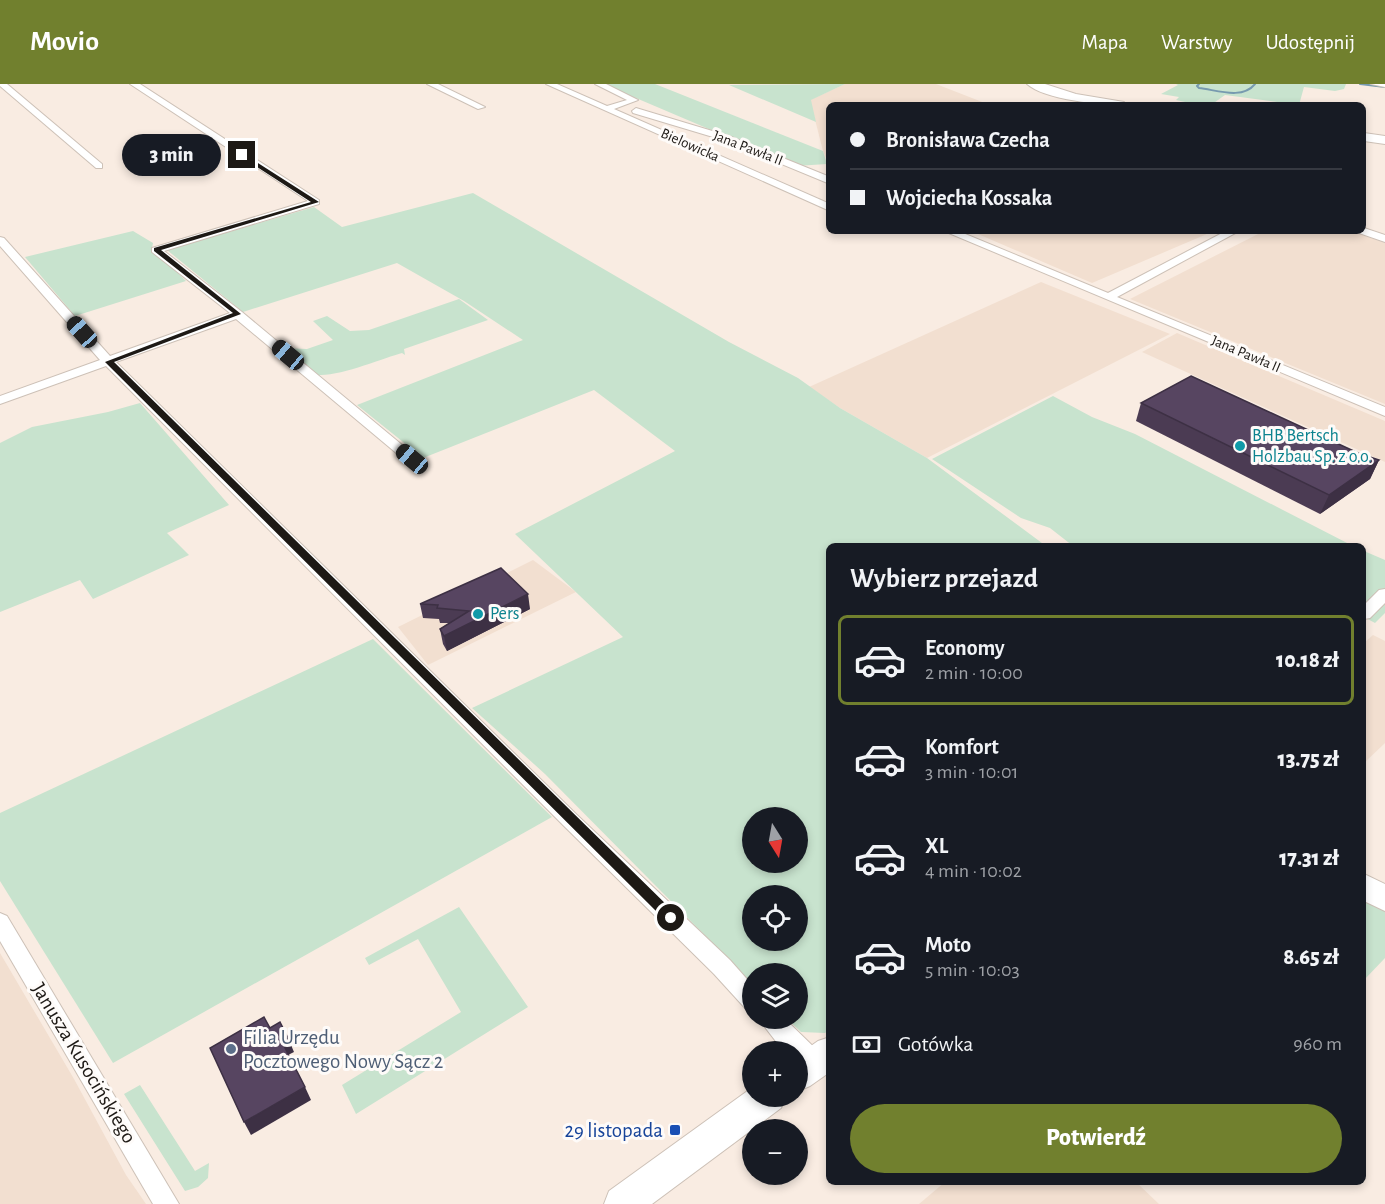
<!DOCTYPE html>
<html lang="pl">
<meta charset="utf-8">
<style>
:root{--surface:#171b24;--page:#242831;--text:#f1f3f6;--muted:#9ea1a6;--line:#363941;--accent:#71802e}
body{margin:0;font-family:"Alegreya Sans",sans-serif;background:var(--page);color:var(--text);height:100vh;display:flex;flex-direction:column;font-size:22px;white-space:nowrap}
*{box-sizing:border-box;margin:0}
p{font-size:20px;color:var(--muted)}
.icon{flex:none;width:33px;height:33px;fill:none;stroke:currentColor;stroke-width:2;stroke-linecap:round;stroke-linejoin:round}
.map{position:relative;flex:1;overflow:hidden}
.details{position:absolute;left:826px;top:459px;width:540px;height:642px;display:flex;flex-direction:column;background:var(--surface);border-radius:9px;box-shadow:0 3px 9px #0003}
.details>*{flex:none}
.hud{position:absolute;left:826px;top:18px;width:540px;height:132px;border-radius:9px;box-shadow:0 3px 9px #0003;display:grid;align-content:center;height:132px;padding:0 24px;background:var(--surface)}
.needle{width:39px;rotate:169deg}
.tools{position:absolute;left:742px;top:723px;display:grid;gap:12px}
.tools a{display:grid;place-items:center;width:66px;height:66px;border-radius:50%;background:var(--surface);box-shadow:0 3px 9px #0003;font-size:30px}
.end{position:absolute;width:27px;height:27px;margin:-14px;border:8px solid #1d1915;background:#fff;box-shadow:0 0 0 3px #fff}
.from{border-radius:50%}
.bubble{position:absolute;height:42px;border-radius:21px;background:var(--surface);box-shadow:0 3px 9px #0003;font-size:20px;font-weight:800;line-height:42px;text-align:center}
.car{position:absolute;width:18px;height:36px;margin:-18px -9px;border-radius:8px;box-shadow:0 0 4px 2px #0007;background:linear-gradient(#222 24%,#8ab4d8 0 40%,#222 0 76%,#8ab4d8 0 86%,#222 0)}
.hud b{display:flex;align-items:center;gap:21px;height:57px;font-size:22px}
.hud b+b{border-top:2px solid var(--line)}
.hud i{width:15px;height:15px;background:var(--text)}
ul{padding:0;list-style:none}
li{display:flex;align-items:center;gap:18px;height:90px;margin:0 12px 9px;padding:0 12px;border:3px solid transparent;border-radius:9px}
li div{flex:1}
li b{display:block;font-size:22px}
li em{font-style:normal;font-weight:800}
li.on{border-color:var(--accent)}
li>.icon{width:54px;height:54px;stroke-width:1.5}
h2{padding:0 24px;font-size:27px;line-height:72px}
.pay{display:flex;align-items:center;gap:15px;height:66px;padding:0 24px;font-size:22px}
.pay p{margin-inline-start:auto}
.cta{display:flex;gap:12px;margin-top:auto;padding:12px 24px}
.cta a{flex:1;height:69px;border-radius:36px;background:var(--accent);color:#fff;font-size:24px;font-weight:800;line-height:69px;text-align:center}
header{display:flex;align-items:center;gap:36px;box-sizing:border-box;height:84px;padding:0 30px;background:var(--accent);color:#fff}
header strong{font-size:28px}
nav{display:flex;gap:33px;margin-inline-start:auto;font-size:21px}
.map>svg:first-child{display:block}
.built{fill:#f2dfd0}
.green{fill:#c8e3ce;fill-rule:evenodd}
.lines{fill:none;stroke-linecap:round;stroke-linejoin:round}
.stream{stroke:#779aaf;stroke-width:2}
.street-casing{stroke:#cdc1b7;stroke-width:2}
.secondary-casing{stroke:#cdc1b7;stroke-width:2}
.street{fill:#fff;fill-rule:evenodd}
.secondary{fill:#fff;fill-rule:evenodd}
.wall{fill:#4b3b53}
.shaded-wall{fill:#3d3044}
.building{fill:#574561;stroke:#3d3044;stroke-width:1.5}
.route{fill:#1d1915}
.culture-dot{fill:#0f9aa8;stroke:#fefbf9;stroke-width:2}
.service-dot{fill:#5c6f8a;stroke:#fefbf9;stroke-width:2}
.transit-dot{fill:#1a4fb4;stroke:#fefbf9;stroke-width:2}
.labels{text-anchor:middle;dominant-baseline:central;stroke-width:6;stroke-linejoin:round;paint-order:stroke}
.far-street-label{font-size:15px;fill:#1d1915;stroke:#fefbf9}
.culture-label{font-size:18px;fill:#0d838f;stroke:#fefbf9;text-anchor:start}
.near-service-label{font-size:21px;fill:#4e5e75;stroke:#fefbf9;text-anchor:start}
.near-street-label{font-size:21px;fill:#1d1915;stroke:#fefbf9}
.near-transit-label{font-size:21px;fill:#164399;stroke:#fefbf9;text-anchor:end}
</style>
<header>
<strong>Movio</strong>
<nav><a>Mapa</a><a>Warstwy</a><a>Udostępnij</a></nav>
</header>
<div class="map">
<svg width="1385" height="1120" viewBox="0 0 1385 1120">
<rect width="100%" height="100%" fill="#f9ece2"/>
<!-- built -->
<g class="built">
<path d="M 845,0 L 936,0 L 990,21 L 830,21 L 829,81 L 823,67 L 810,16 Z"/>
<path d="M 971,147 L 1214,147 L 1092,199 Z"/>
<path d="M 1264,147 L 1351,147 L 1385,159 L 1385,320 L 1130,215 Z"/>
<path d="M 1041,198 L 1170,250 L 927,374 L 840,324 L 809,303 Z"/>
<path d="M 1177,249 L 1385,337 L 1385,378 L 1142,268 Z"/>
<path d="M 533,476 L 576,508 L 428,581 L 398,543 Z"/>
<path d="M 1373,551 L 1385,557 L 1385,659 L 1364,679 L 1364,559 Z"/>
<path d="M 0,869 L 74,995 L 126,1091 L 146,1120 L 0,1120 Z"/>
<path d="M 945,1098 L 1136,1098 L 1159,1120 L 919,1120 Z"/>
</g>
<!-- green -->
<g class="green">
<path d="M 603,0 L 655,0 L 823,67 L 827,80 L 796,82 Z"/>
<path d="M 845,0 L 811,16 L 816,38 L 729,1 Z"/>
<path d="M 1176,0 L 1346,0 L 1344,5 L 1335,7 L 1304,3 L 1299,21 L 1225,11 L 1211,21 L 1188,21 L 1190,19 L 1176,16 L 1179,13 L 1161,10 L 1178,1 Z"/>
<path d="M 473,109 L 729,258 L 798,294 L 840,324 L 927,374 L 1046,462 L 830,462 L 829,946 L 825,949 L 801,948 L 787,935 L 798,934 L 798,890 L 753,890 L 753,900 L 545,690 L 472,624 L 623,553 L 515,450 L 675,367 L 594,306 L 423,374 L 357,321 L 523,256 L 464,217 L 397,179 L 243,228 L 167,166 L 314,123 L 342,143 ZM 753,734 L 798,734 L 798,778 L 753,778 ZM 753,812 L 798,812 L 798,856 L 753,856 Z"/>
<path d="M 133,147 L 153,159 L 152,164 L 186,197 L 75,232 L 25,173 Z"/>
<path d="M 459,215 L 488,236 L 404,265 L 405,271 L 402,269 C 383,274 327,298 311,289 C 301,283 292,272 283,264 L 307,265 L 333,256 L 313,237 L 327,232 L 350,247 L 369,246 Z"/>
<path d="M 1053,312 L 1092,333 L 1135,350 L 1353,462 L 1073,462 L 1050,444 L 1021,434 L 932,375 Z"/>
<path d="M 140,319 L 229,421 L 167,449 L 189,471 L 93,515 L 80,496 L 0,528 L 0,359 L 32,343 L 108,328 Z"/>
<path d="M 1364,467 L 1385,476 L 1385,529 L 1375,539 L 1364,533 Z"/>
<path d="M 373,555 L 552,733 L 113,979 L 0,797 L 0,729 Z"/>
<path d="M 1364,814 L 1385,827 L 1385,874 L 1364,896 Z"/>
<path d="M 459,823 L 528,923 L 356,1030 L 342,1001 L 461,928 L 418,855 L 369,881 L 365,874 Z"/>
<path d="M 140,1001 L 195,1087 L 209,1079 L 208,1094 L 198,1103 L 185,1107 L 124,1010 Z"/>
</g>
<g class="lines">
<!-- stream -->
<g class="stream">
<path d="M 1199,0 L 1197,2 L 1199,4 C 1217,6 1242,16 1255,0"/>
<path d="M 1360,0 L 1385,3"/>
</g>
<defs>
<g id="street">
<path d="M 0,0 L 7,0 L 102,80 L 102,84 L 96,84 L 0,2 Z"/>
<path d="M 130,0 L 140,0 L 319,116 L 319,120 L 164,167 L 242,228 L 419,375 L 412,379 L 407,378 L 236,235 L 116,278 L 577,731 L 730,876 L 753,902 L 753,927 L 745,924 L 714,890 L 563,741 L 106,282 L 0,320 L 0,312 L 100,276 L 0,162 L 0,153 L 4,154 L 110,272 L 230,229 L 152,168 L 152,164 L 308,117 Z"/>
<path d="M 427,0 L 438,0 L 485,23 L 478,25 Z"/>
<path d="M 546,0 L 557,0 L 607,22 L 627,16 L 595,0 L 606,0 L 638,16 L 614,25 L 830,120 L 830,127 Z"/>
<path d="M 1371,0 L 1385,0 L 1385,3 Z"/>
<path d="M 636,24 L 729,52 L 830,93 L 830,100 L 723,56 L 633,29 L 632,27 Z"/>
<path d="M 1364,144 L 1385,151 L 1385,158 L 1359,149 L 1358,147 L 1364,147 Z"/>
<path d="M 944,147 L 958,147 L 1108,209 L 1226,147 L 1239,147 L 1117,213 L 1385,323 L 1385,332 Z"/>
<path d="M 1385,505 L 1385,519 L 1370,534 L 1364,535 L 1364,521 L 1379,506 Z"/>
<path d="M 0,829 L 7,832 L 179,1120 L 153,1120 L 0,857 Z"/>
<path d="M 758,934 L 784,934 L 822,971 L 825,979 L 822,987 L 814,990 L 798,980 L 798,968 L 784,968 Z"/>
</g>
<g id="secondary">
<path d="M 1027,0 L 1045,0 L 1076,10 L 1124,18 L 1126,21 C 1102,21 1045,16 1027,0 Z"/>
<path d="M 1364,49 L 1385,52 L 1385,60 L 1364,57 Z"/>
<path d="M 1364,790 L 1385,800 L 1385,827 L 1364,817 Z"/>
<path d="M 830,953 L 830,988 L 810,1002 L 798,1007 L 798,971 L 818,957 Z"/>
<path d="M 753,1003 L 753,1012 L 786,1012 L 781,1024 L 652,1120 L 604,1120 L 609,1107 Z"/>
</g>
</defs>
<!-- street casing -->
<use href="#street" class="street-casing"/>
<!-- secondary casing -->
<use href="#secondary" class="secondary-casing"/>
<!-- street -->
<use href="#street" class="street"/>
<!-- secondary -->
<use href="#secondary" class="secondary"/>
</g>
<!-- wall -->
<g class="wall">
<path d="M 1141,319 L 1379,376 L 1370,395 L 1320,430 L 1136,337 Z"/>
<path d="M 420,520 L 530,525 L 447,567 L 443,560 L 440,545 L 449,539 L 440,539 L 439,535 L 423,534 Z"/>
</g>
<!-- shaded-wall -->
<g class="shaded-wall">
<path d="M 1379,376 L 1370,395 L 1320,430 L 1329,411 Z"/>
<path d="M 528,510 L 530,525 L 447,567 L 444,552 Z"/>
<path d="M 288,954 L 294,968 L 288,971 L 282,958 Z"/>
<path d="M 305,1003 L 311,1016 L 251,1051 L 244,1038 Z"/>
</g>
<!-- building -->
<g class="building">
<path d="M 1191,292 L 1358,369 L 1379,376 L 1329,411 L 1141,319 Z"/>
<path d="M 501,484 L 528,510 L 444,552 L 440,545 L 469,527 L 437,524 L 438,521 L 420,520 Z"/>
<path d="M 264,933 L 270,944 L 280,938 L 288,954 L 282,958 L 305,1003 L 244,1038 L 210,964 Z"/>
</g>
<!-- route -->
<path class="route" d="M 240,70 L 244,70 L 319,118 L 161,166 L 241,230 L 114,278 L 676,830 L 676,838 L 667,838 L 105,278 L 233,229 L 154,167 L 154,164 L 311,118 L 240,72 Z"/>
<!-- markers -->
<g class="culture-dot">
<circle cx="1240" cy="362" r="6"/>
<circle cx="478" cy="530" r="6"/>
</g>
<circle class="service-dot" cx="231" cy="965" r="6"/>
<rect class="transit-dot" x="669" y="1040" width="12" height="12" rx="3"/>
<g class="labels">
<!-- far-street labels -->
<g class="far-street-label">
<text transform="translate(690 61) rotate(24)">Bielowicka</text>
<text transform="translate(748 64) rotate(21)">Jana Pawła II</text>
<text transform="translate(1246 270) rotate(23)">Jana Pawła II</text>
</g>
<!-- culture labels -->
<g class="culture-label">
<text x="1252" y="352">BHB Bertsch<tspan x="1252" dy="21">Holzbau Sp. z o.o.</tspan></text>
<text x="490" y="530">Pers</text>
</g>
<!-- near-service labels -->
<g class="near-service-label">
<text x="243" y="953">Filia Urzędu<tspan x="243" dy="24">Pocztowego Nowy Sącz 2</tspan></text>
</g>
<!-- near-street labels -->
<g class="near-street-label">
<text transform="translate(84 979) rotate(59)">Janusza Kusocińskiego</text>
</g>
<!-- near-transit labels -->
<g class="near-transit-label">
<text x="663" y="1046">29 listopada</text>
</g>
</g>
</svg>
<div class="tools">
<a><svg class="needle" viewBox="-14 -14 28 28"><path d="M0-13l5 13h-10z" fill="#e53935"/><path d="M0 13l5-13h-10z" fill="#9ea1a6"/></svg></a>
<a><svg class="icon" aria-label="locate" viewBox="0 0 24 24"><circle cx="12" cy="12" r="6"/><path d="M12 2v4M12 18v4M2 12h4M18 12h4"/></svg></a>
<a><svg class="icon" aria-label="layers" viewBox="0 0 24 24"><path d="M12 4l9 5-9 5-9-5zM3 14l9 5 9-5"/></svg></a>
<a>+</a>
<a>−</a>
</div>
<i class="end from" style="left:671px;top:834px"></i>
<i class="end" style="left:242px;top:71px"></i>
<div class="bubble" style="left:122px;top:50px;width:99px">3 min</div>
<i class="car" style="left:82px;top:248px;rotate:318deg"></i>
<i class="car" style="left:288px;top:271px;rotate:310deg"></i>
<i class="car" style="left:412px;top:375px;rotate:310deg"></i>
<div class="hud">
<b><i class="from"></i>Bronisława Czecha</b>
<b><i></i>Wojciecha Kossaka</b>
</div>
<section class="details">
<h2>Wybierz przejazd</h2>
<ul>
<li class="on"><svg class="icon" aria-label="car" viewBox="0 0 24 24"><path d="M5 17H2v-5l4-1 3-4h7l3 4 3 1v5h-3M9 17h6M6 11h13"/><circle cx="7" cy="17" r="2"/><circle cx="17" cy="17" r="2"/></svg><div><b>Economy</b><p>2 min · 10:00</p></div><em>10.18 zł</em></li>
<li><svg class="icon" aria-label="car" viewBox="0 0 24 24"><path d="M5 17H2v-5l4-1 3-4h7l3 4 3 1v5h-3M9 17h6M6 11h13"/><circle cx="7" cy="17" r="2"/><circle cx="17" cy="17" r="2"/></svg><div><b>Komfort</b><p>3 min · 10:01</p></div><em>13.75 zł</em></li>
<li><svg class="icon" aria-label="car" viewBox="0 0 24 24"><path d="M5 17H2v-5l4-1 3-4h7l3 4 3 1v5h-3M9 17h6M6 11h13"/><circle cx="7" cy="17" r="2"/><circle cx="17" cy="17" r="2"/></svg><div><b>XL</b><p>4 min · 10:02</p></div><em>17.31 zł</em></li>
<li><svg class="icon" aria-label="car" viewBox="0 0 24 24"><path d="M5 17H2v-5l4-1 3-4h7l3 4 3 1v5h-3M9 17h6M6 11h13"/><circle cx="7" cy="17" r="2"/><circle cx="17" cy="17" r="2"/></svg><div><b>Moto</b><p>5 min · 10:03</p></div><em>8.65 zł</em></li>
</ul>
<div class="pay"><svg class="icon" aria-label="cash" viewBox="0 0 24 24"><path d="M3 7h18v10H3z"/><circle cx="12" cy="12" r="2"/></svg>Gotówka<p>960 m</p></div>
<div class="cta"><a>Potwierdź</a></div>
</section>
</div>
